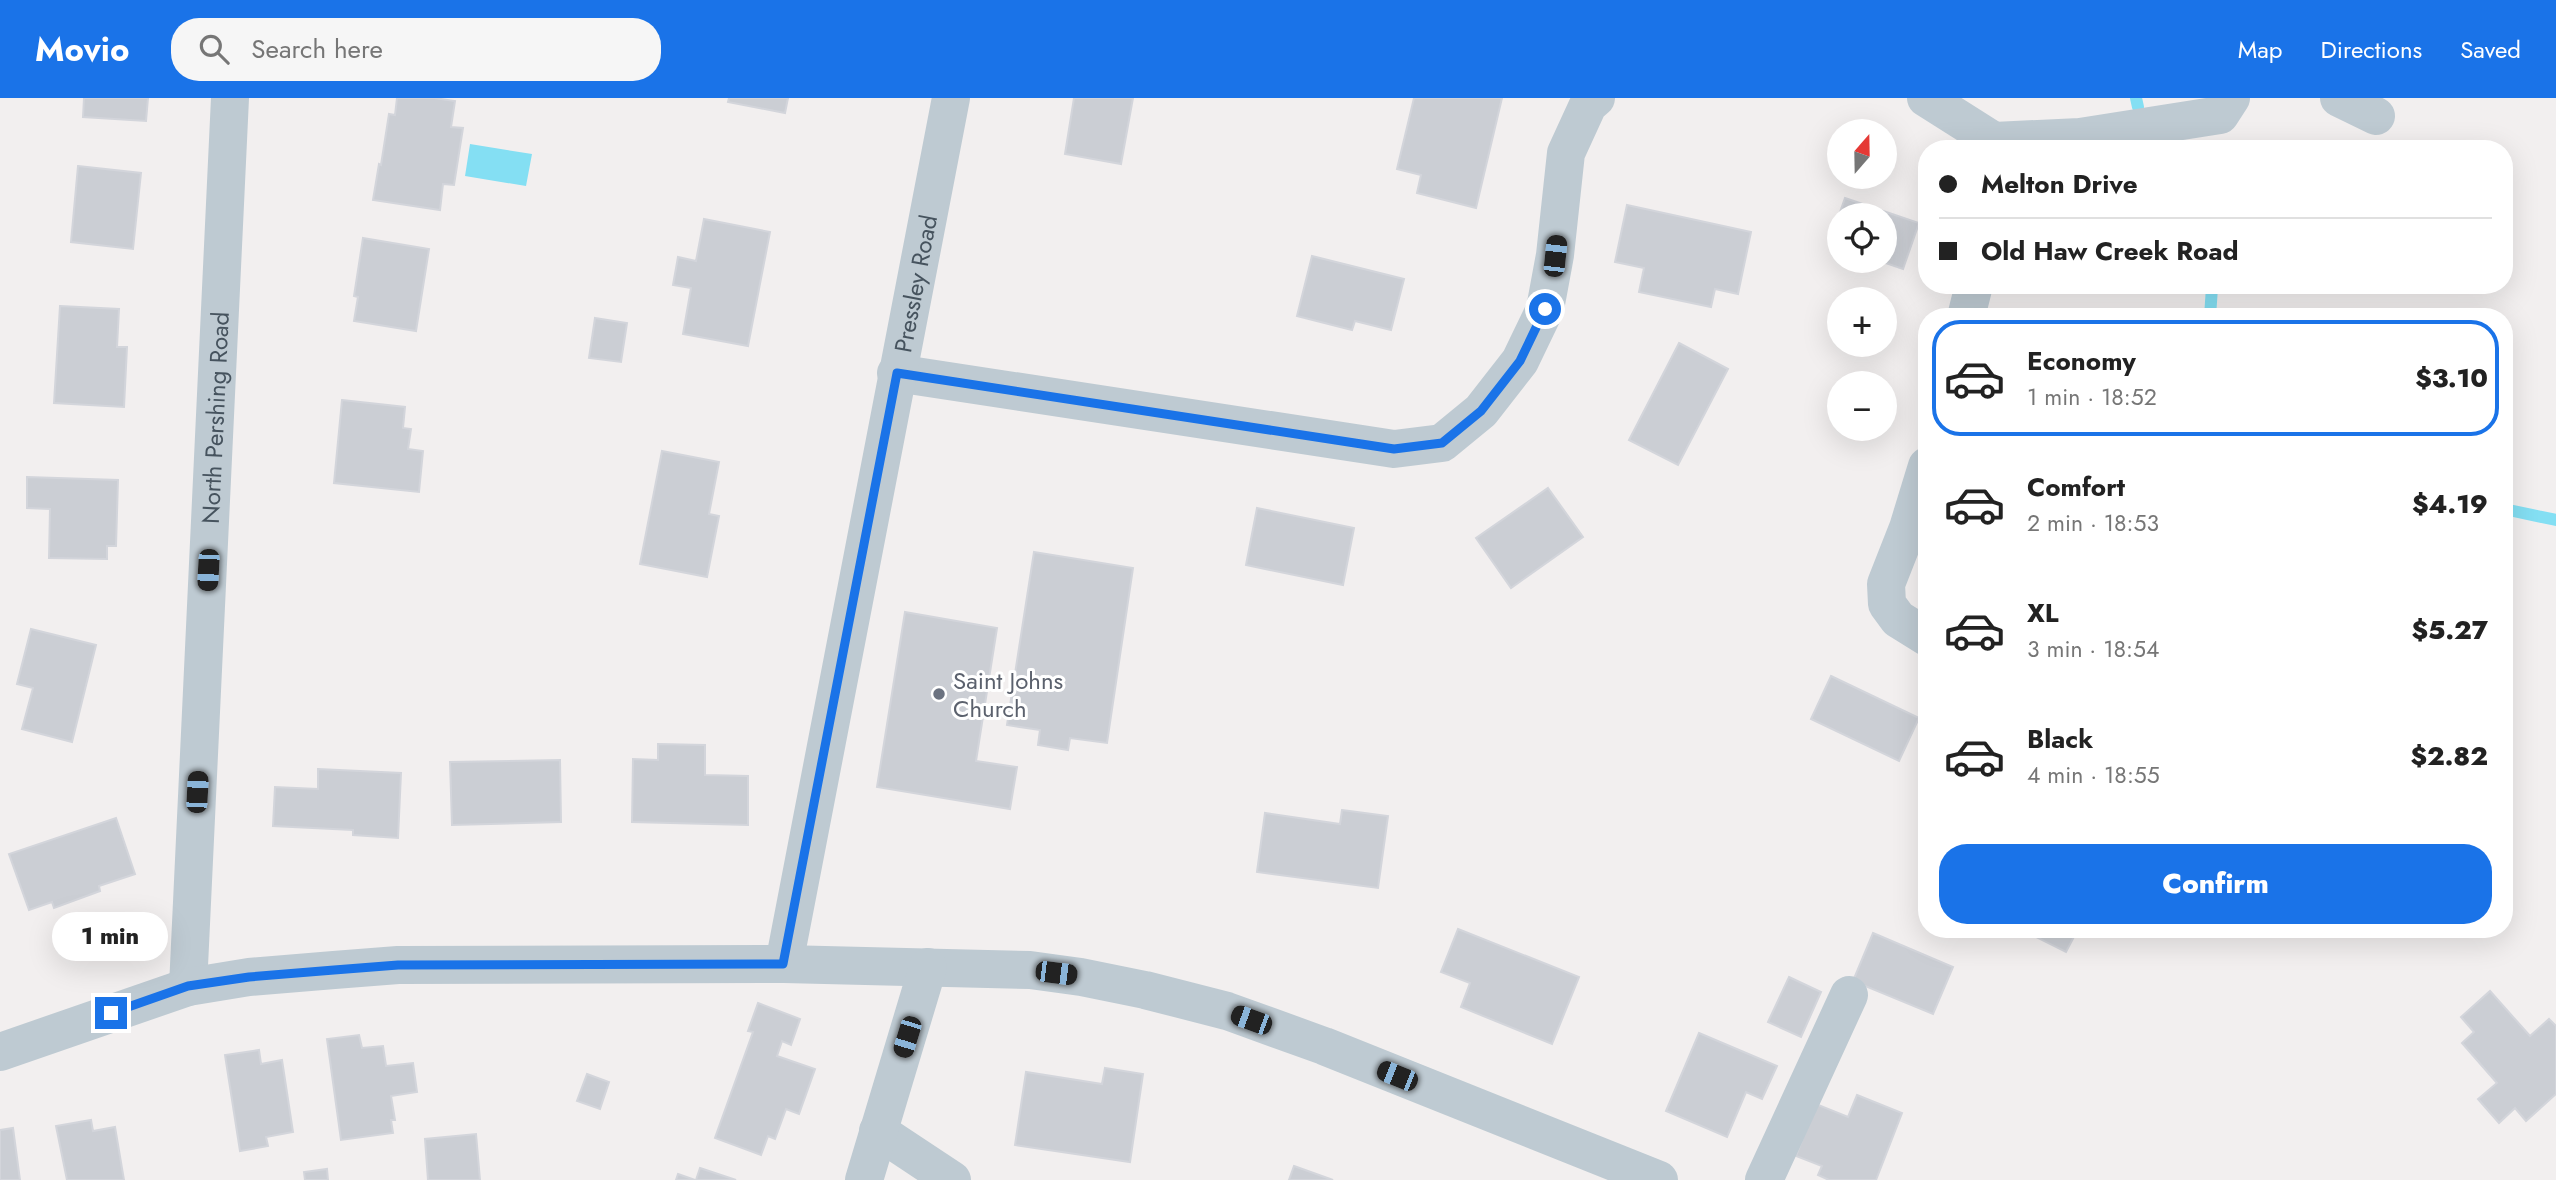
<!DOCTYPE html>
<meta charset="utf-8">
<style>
:root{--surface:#fff;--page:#f6f6f6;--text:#222;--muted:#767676;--line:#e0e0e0;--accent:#1a73e8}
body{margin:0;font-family:Jost,sans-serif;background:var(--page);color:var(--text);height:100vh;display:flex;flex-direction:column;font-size:26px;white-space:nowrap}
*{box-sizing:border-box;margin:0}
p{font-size:23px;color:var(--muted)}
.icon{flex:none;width:38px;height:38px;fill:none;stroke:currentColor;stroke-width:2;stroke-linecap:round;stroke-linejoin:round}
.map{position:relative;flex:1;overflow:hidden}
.panel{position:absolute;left:1918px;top:210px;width:595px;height:630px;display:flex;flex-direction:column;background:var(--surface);border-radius:28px;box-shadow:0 7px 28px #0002}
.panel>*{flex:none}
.guide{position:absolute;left:1918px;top:42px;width:595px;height:154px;border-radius:28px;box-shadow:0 7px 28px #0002;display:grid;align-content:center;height:154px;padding:0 21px;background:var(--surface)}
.needle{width:46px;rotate:20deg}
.buttons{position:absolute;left:1827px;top:21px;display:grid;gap:14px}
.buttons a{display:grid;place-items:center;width:70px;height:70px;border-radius:50%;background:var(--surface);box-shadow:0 7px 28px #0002;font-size:35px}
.end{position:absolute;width:32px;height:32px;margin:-16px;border:9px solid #1a73e8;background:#fff;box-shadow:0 0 0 4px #fff}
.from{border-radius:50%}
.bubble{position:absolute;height:49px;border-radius:24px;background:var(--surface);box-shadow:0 7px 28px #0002;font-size:23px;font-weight:800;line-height:49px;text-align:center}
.car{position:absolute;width:21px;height:42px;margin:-21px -10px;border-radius:9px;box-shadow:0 0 5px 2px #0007;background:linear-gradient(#222 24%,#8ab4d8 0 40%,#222 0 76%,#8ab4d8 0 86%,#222 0)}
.guide b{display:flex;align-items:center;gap:24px;height:66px;font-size:26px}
.guide b+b{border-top:2px solid var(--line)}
.guide i{width:18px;height:18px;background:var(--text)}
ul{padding:12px 0 0;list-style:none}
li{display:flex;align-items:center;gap:21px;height:116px;margin:0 14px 10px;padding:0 7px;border:4px solid transparent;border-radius:28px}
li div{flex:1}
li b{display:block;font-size:26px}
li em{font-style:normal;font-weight:800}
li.active{border-color:var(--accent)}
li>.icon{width:63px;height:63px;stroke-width:1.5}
.action{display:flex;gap:14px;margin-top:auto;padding:14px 21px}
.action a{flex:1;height:80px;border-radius:28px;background:var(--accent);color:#fff;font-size:28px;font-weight:800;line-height:80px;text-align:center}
header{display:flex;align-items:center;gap:42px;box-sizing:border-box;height:98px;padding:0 35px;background:var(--accent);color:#fff}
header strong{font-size:33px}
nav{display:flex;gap:38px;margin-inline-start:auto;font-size:24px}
.search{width:490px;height:63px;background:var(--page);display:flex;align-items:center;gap:18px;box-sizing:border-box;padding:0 24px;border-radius:28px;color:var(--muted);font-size:26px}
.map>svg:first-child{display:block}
.water{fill:#84dff3}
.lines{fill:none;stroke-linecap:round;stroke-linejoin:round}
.stream{stroke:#84dff3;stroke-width:12}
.building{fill:#cbced4;stroke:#d3d5db;stroke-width:2}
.minor{stroke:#becad2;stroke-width:38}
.route{stroke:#1a73e8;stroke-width:9}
.worship-dot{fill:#6b7280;stroke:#fff;stroke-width:2.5}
.labels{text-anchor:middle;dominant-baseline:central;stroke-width:6;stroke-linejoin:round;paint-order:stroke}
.street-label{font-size:24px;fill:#46535e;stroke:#fff}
.worship-label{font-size:24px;fill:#5b616d;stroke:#fff;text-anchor:start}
</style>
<header>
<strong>Movio</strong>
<div class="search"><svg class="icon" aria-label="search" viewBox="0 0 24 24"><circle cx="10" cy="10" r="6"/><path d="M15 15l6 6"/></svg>Search here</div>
<nav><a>Map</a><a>Directions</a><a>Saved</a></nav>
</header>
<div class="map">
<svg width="2556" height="1082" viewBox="0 0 2556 1082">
<rect width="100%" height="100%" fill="#f2efef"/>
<!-- water -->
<path class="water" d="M 470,46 L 532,56 L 526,88 L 465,78 Z"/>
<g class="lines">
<!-- stream -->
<g class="stream">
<path d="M 2136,0 L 2138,9"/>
<path d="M 2210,219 L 2212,189 L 2210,187"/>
<path d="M 2504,411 L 2556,422"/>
</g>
</g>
<!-- building -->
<g class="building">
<path d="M 84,0 L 148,0 L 146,23 L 83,19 Z"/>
<path d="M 397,0 L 434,0 L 455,3 L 451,29 L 463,30 L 454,87 L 443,86 L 440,112 L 373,102 L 379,66 L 381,67 L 389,16 L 395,17 Z"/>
<path d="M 729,0 L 788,0 L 785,15 L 728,4 Z"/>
<path d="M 1074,0 L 1133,0 L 1121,66 L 1065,56 Z"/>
<path d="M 1414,0 L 1502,0 L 1476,110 L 1417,95 L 1421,77 L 1397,71 Z"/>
<path d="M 78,68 L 141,75 L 133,151 L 71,144 Z"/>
<path d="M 1845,100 L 1919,125 L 1903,171 L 1880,163 L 1885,163 L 1885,117 L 1839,117 Z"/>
<path d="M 1627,107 L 1751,134 L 1738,196 L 1715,191 L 1711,209 L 1639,194 L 1644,170 L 1615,164 Z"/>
<path d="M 1839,117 L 1839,149 L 1829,145 Z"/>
<path d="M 704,121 L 770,134 L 748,248 L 683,236 L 691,190 L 673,187 L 678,159 L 696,163 Z"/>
<path d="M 363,140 L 429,151 L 416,233 L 354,223 L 358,199 L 354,198 Z"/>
<path d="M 1312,158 L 1404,181 L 1391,232 L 1355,223 L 1352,232 L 1297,218 Z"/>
<path d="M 60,208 L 119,211 L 117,249 L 127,249 L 124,309 L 54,305 Z"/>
<path d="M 595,220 L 627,225 L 621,264 L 589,260 Z"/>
<path d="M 1679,245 L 1728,271 L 1678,367 L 1629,342 Z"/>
<path d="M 342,302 L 405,309 L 403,330 L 411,331 L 408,351 L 423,353 L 419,394 L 334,385 Z"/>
<path d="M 662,353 L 719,364 L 709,416 L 719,418 L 707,479 L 640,466 Z"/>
<path d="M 27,379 L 118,382 L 116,448 L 107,448 L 107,461 L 49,460 L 50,411 L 27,410 Z"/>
<path d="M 1548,390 L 1583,439 L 1511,490 L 1476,440 Z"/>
<path d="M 1257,410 L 1354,430 L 1343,487 L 1246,467 Z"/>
<path d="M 1034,454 L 1133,470 L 1107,645 L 1070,640 L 1068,652 L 1038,647 L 1040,632 L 1007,627 Z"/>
<path d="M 905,514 L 997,530 L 976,663 L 1017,669 L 1010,711 L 877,689 Z"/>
<path d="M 31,531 L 96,547 L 72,644 L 22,631 L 33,590 L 17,586 Z"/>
<path d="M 1831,578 L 1919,620 L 1899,663 L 1811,621 Z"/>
<path d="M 658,646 L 705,647 L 705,677 L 748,678 L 748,727 L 632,724 L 633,661 L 658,662 Z"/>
<path d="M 560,662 L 561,724 L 452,727 L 450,664 Z"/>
<path d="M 318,671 L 401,675 L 398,740 L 353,737 L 353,732 L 273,728 L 275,689 L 318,691 Z"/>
<path d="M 1342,712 L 1388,718 L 1378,790 L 1257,774 L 1265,715 L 1340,726 Z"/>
<path d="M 116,720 L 135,776 L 99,788 L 100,793 L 54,810 L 52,804 L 29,812 L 9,756 Z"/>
<path d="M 1458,831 L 1579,879 L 1552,946 L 1461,909 L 1470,885 L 1441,874 Z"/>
<path d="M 2020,831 L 2078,831 L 2066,854 Z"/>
<path d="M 1873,835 L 1953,869 L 1933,916 L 1853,883 Z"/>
<path d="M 1789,879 L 1821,894 L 1801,939 L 1768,924 Z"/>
<path d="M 2490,893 L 2530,938 L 2549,921 L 2556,928 L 2556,996 L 2526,1023 L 2515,1010 L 2499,1025 L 2478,1001 L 2497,985 L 2462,945 L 2474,934 L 2461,919 Z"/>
<path d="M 758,905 L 800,921 L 791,947 L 782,943 L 777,958 L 815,971 L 799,1016 L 786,1011 L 775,1041 L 768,1038 L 761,1057 L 715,1040 L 753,934 L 748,933 Z"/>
<path d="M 1699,935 L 1777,968 L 1762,1001 L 1746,994 L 1727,1039 L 1666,1013 Z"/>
<path d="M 359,937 L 362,950 L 383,948 L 386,968 L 413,965 L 417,994 L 391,998 L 395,1022 L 391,1022 L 393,1035 L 341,1042 L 327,941 Z"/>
<path d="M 259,952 L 261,966 L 282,962 L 293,1034 L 266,1039 L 268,1048 L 240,1053 L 225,957 Z"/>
<path d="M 1105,970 L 1143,976 L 1130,1064 L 1015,1047 L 1026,974 L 1102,986 Z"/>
<path d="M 587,976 L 609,984 L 600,1011 L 577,1003 Z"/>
<path d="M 1857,997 L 1902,1015 L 1876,1082 L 1829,1082 L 1818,1077 L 1822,1068 L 1796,1058 L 1816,1006 L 1848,1019 Z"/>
<path d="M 91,1022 L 93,1033 L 115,1029 L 124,1082 L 67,1082 L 56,1028 Z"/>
<path d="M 13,1030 L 20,1082 L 0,1082 L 0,1032 Z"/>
<path d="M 476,1036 L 480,1082 L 428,1082 L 425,1041 Z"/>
<path d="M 1294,1068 L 1333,1082 L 1289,1082 Z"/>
<path d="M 700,1070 L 736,1082 L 696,1082 Z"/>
<path d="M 327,1071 L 328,1082 L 305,1082 L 304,1074 Z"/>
<path d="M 678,1076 L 695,1082 L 676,1082 Z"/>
</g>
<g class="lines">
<!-- minor -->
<g class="minor">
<path d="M 1926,0 L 1994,43 L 1999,51"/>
<path d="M 2339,0 L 2376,18"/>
<path d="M 1994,43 L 2080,39 L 2220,17 L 2231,0"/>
<path d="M 1966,219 L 1974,187"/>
<path d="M 896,275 L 1394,351 L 1442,345 L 1481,313 L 1520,263 L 1545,211 L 1555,157 L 1566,55 L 1588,7 L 1596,0"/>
<path d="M 1927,368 L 1908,430 L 1886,486 L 1887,506 L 1898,521 L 1927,539"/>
<path id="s1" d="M 784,866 L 951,0"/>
<path id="s2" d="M 188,889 L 230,0"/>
<path d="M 0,954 L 188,889 L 249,879 L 334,872 L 398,867 L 784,866 L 1030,872 L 1081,879 L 1145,892 L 1227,913 L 1324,948 L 1659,1082"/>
<path d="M 878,1033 L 952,1082"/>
<path d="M 864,1082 L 928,869"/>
<path d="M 1764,1082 L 1849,897"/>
</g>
</g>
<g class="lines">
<!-- route -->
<path class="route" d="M 111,915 L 188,888 L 249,879 L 334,872 L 398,867 L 783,866 L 897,275 L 1394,351 L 1442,345 L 1481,313 L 1520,263 L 1545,211"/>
</g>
<!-- markers -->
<circle class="worship-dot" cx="939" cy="596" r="7"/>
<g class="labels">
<!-- street labels -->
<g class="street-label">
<text stroke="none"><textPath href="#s1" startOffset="693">Pressley Road</textPath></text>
<text stroke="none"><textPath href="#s2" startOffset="570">North Pershing Road</textPath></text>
</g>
<!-- worship labels -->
<g class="worship-label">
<text x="953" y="582">Saint Johns<tspan x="953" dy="28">Church</tspan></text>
</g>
</g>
</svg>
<div class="buttons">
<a><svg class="needle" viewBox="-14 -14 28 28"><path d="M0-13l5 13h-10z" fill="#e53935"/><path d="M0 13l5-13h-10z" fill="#767676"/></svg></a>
<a><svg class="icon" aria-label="locate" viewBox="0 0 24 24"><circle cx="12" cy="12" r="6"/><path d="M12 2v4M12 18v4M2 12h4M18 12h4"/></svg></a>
<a>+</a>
<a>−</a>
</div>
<i class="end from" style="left:1545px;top:211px"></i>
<i class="end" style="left:111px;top:915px"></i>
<div class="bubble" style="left:52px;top:814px;width:116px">1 min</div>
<i class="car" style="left:1555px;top:158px;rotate:6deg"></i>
<i class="car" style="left:208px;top:472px;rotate:183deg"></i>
<i class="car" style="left:197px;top:694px;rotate:3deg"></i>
<i class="car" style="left:1056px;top:875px;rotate:97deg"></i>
<i class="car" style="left:1251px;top:922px;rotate:290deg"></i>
<i class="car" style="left:907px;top:939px;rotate:197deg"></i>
<i class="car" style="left:1397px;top:978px;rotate:292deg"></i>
<div class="guide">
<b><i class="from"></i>Melton Drive</b>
<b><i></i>Old Haw Creek Road</b>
</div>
<section class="panel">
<ul>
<li class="active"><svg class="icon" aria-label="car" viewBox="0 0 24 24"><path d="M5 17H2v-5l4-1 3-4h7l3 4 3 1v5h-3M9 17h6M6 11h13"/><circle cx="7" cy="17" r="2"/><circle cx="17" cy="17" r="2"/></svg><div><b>Economy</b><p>1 min · 18:52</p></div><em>$3.10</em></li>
<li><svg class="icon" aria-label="car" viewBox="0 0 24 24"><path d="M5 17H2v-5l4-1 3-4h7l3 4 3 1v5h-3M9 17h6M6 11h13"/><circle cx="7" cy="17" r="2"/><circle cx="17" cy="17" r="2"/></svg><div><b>Comfort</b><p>2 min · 18:53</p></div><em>$4.19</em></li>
<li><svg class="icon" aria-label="car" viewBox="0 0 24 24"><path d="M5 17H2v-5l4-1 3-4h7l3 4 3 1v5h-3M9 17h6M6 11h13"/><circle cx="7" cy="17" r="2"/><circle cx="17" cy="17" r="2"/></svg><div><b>XL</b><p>3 min · 18:54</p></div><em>$5.27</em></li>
<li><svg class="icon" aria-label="car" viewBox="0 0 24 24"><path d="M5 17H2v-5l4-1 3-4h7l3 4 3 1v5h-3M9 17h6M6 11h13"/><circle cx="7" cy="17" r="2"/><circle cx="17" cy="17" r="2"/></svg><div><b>Black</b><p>4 min · 18:55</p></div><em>$2.82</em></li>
</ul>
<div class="action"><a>Confirm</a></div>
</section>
</div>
